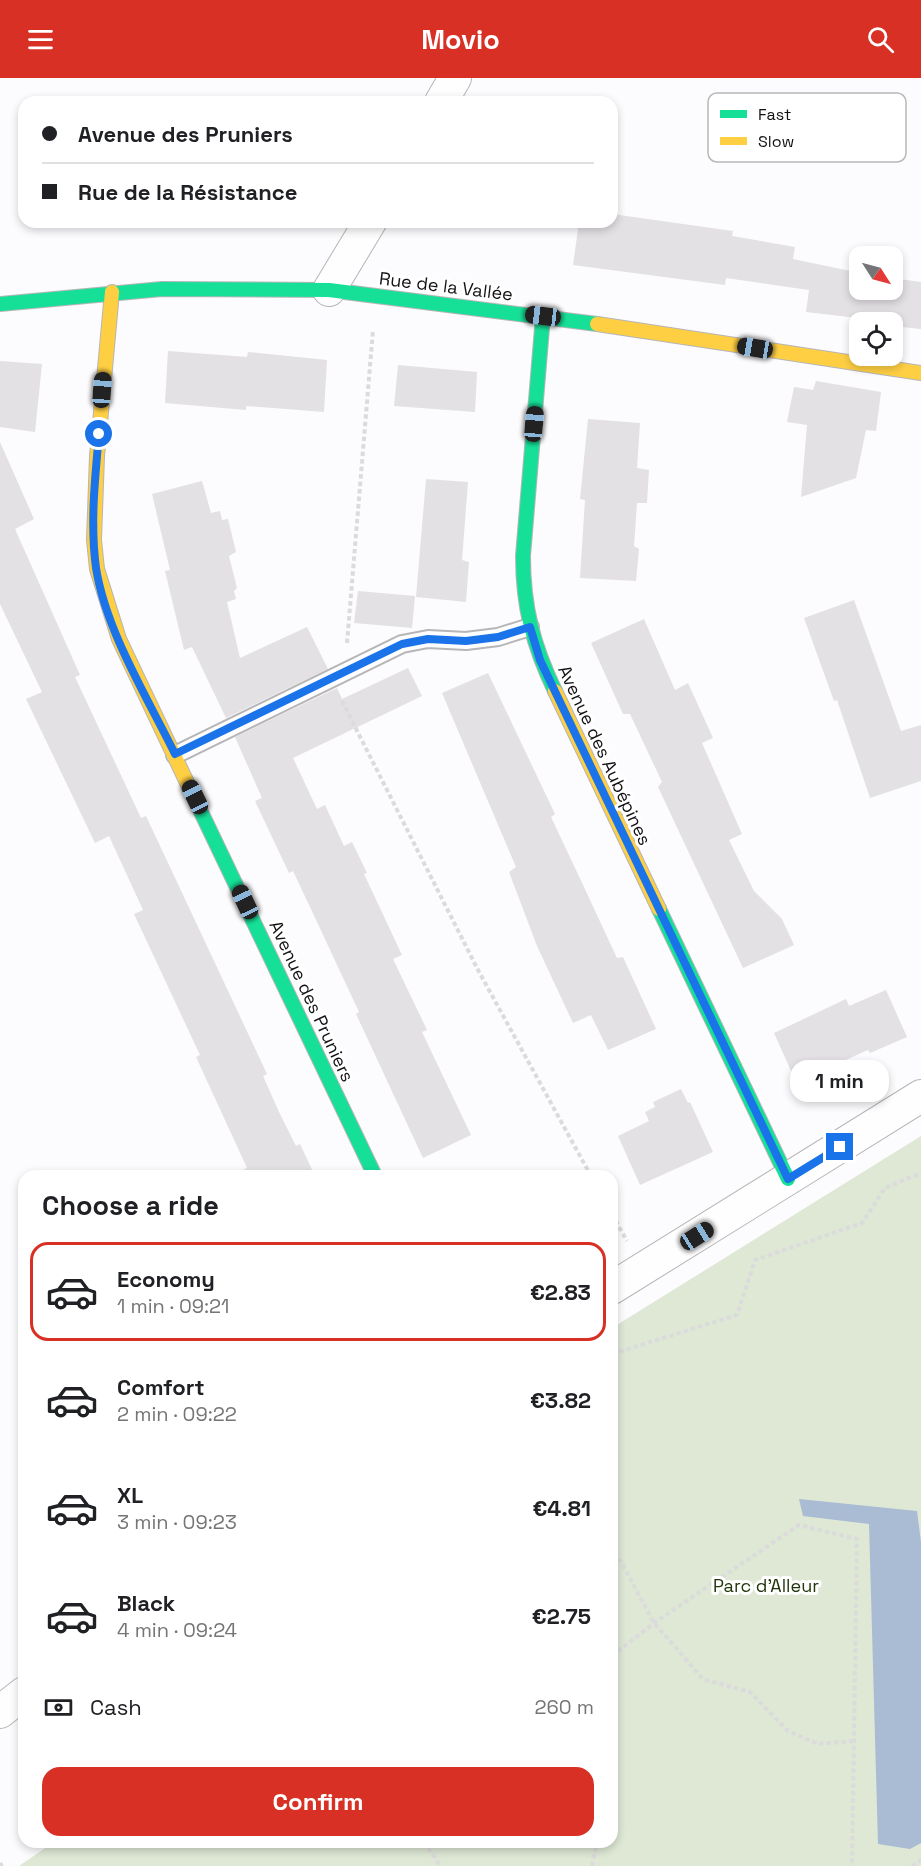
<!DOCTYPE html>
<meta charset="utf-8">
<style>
:root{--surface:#fff;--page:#f2f2f2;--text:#202124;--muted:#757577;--line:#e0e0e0;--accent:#d93025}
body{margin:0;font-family:"Space Grotesk",sans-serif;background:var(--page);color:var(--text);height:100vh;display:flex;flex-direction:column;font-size:22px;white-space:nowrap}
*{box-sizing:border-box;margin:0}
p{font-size:20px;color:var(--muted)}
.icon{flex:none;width:33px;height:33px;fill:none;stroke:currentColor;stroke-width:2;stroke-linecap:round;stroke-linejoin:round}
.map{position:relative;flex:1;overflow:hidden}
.details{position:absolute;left:18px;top:1092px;width:600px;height:678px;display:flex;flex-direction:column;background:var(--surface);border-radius:18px;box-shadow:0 3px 9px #0003}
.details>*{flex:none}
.banner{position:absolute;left:18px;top:18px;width:600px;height:132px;border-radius:18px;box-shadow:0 3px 9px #0003;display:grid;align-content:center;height:132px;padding:0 24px;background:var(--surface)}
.needle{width:39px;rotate:126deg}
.buttons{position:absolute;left:849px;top:168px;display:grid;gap:12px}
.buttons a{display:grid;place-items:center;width:54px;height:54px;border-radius:12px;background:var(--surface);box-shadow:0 3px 9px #0003;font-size:30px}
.end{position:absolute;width:27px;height:27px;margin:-14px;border:8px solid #1a73e8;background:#fff;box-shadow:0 0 0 3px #fff}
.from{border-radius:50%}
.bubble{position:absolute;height:42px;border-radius:18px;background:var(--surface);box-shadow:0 3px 9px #0003;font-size:20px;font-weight:600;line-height:42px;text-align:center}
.car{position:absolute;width:18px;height:36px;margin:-18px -9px;border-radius:8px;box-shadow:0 0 4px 2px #0007;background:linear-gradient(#222 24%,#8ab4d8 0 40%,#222 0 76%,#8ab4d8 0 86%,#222 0)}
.banner b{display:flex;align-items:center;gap:21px;height:57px;font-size:22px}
.banner b+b{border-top:2px solid var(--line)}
.banner i{width:15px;height:15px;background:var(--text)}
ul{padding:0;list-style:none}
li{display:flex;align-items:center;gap:18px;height:99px;margin:0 12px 9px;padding:0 12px;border:3px solid transparent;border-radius:18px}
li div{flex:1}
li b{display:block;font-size:22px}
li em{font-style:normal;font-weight:600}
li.selected{border-color:var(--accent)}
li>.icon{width:54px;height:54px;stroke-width:1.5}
h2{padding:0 24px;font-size:27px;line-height:72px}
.pay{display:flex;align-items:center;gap:15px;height:66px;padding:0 24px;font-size:22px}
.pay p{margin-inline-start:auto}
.button{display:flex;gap:12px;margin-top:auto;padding:12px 24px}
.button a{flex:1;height:69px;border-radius:18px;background:var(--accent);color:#fff;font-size:24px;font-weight:600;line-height:69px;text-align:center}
header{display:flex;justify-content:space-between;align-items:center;height:78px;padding:0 24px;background:var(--accent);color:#fff;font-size:27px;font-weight:600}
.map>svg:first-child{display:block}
.green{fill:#dee8d5}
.water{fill:#aabbd4}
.building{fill:#e3e1e3}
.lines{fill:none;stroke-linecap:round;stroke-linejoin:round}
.lane-casing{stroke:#b6b5b7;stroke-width:20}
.street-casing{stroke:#b6b5b7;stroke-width:34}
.fast-casing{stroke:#b6b5b7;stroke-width:16}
.slow-casing{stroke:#b6b5b7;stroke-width:16}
.path{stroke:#dbdbdb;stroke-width:4;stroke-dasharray:4.5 3;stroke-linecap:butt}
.lane{stroke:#fffeff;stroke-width:16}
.street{stroke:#fffeff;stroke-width:32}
.fast{stroke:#16e098;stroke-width:14}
.slow{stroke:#ffcf43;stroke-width:14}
.route{stroke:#1a73e8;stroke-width:8}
.labels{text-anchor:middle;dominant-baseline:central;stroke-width:6;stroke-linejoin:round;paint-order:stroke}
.street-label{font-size:18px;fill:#121114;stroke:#fff}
.park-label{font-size:18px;fill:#22360b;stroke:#fff}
.key{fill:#fff;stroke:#b8b8b8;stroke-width:1.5}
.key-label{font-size:16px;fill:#121114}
</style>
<header><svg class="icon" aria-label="menu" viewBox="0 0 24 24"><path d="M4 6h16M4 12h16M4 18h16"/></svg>Movio<svg class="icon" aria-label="search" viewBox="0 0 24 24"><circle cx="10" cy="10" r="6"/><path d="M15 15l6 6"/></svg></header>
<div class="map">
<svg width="921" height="1788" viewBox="0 0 921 1788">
<rect width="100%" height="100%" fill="#fcfbfd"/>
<!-- green -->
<path class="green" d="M 921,1058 L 921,1788 L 19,1788 L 54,1764 L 612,1764 L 612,1250 Z"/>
<!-- water -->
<path class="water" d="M 799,1421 L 917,1433 L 921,1464 L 921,1765 L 910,1771 L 878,1766 L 869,1446 L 803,1438 Z"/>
<!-- building -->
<g class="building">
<path d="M 612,136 L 733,153 L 732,158 L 795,169 L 793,181 L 860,195 L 860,212 L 892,212 L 892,200 L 921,204 L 921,251 L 892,248 L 892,244 L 806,234 L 809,212 L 726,200 L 725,207 L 573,187 L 579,144 L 612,144 Z"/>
<path d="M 168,273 L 247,279 L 248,274 L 327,282 L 324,334 L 246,328 L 246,332 L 165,325 Z"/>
<path d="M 0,283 L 42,286 L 35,354 L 0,349 Z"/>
<path d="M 398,287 L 477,294 L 475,334 L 394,328 Z"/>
<path d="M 816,303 L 881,314 L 876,353 L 866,352 L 856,400 L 801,419 L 807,347 L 787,344 L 794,309 L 813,312 Z"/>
<path d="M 588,341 L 640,345 L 637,390 L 649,392 L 647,425 L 637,425 L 634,468 L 639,471 L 636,503 L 580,500 L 585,422 L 580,421 Z"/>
<path d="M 0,364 L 34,441 L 15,451 L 80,597 L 75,599 L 141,740 L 146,738 L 267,996 L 263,998 L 279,1034 L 296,1068 L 300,1066 L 315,1098 L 230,1098 L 247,1090 L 196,979 L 200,977 L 134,836 L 143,832 L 109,758 L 95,765 L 26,621 L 42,614 L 0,526 Z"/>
<path d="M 426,401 L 468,404 L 462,482 L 469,484 L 466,524 L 416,519 Z"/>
<path d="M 202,403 L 211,435 L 220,433 L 222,442 L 228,441 L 236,474 L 229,478 L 237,510 L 234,513 L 236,521 L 227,524 L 240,580 L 307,549 L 328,591 L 226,640 L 192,569 L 184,572 L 165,493 L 170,492 L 152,416 Z"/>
<path d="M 358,513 L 415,518 L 412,550 L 354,545 Z"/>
<path d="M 854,522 L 901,653 L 921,647 L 921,703 L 870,720 L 837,622 L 834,623 L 804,540 Z"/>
<path d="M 644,541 L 675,612 L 688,605 L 713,660 L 702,665 L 742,756 L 729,762 L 754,813 L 782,841 L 794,867 L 743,890 L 658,709 L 662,704 L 630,636 L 623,636 L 591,565 Z"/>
<path d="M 408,590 L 422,618 L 293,680 L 317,731 L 325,727 L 344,768 L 352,764 L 367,795 L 364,796 L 402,877 L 393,881 L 427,952 L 422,954 L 471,1057 L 423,1080 L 356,936 L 359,934 L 310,829 L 293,793 L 289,795 L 255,723 L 262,720 L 235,659 L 337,610 L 342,621 Z"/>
<path d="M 488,595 L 555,736 L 551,739 L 584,809 L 617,880 L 623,879 L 656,951 L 608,972 L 591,937 L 573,945 L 537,868 L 509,794 L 516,789 L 442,615 Z"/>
<path d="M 886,912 L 907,959 L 870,975 L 868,972 L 796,1004 L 774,955 L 846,921 L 849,928 Z"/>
<path d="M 681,1011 L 688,1025 L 690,1024 L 713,1074 L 640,1107 L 618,1058 L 649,1043 L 645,1034 L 655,1029 L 653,1024 Z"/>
</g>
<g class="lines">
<defs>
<path id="lane" d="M 175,677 L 402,566 L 428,561 L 466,563 L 498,559 L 530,549"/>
<g id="street">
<path d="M 441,24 L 455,0"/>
<path d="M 329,212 L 370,144"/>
<path d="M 612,1210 L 921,1018"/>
<path d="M 0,1634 L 24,1615"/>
</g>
<g id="fast">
<path d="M 0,226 L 162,211 L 329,212 L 597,246"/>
<path d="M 543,238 L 523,478 C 523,529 533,567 555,613"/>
<path d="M 191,713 L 375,1098"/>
<path d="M 659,831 L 788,1101"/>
</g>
<g id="slow">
<path d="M 112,214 L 97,378 L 94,462 L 97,491 L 119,561 L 191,713"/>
<path d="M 597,246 L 921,295"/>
<path d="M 555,613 L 659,831"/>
</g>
</defs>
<!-- lane casing -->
<use href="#lane" class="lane-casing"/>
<!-- street casing -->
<use href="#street" class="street-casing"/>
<!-- fast casing -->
<use href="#fast" class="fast-casing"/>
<!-- slow casing -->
<use href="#slow" class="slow-casing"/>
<!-- path -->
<g class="path">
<path d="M 347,565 L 373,252"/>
<path d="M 342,623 L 478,892 L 591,1098"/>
<path d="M 612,1136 L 627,1163"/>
<path d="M 612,1276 L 737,1237 L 755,1182 L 862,1145 L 885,1110 L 921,1095"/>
<path d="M 612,1467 L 654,1545 L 703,1601 L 750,1614 L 788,1653 L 818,1666 L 854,1663"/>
<path d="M 612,1578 L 654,1545 L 799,1447 L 857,1461 L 852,1788"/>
<path d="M 424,1764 L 440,1788"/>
<path d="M 0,1785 L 2,1788"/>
<path d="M 592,1788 L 597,1764"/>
<path d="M 912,1788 L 921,1782"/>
</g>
<!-- lane -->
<use href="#lane" class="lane"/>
<!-- street -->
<use href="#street" class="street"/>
<!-- fast -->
<use href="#fast" class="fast"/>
<!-- slow -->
<use href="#slow" class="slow"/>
</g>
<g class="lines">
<!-- route -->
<path class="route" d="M 99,356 C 95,400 90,446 96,490 C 106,553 147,619 175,676 L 402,566 L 428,561 L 466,563 L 498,559 L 530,549 L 540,582 L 788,1101 L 840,1069"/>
</g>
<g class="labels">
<!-- street labels -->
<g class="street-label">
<text transform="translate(446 208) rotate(7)">Rue de la Vallée</text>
<text transform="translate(605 677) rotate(65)">Avenue des Aubépines</text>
<text transform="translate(312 923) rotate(65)">Avenue des Pruniers</text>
</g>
<!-- park labels -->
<g class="park-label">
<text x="766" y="1507">Parc d'Alleur</text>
</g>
</g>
<!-- legend -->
<rect x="708" y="15" width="198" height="69" rx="9" class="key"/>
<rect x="720" y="32" width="27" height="8" fill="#16e098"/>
<rect x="720" y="59" width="27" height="8" fill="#ffcf43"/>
<g class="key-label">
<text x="758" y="42">Fast</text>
<text x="758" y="69">Slow</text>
</g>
</svg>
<div class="buttons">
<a><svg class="needle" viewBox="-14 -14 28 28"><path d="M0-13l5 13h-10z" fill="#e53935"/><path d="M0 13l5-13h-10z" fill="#757577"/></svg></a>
<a><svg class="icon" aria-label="locate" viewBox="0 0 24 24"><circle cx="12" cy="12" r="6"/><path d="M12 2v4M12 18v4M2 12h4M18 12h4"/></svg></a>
</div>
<i class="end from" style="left:99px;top:356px"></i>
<i class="end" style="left:840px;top:1069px"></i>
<div class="bubble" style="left:790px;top:982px;width:99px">1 min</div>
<i class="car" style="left:543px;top:238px;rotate:277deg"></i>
<i class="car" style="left:755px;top:270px;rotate:279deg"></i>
<i class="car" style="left:102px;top:312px;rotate:4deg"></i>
<i class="car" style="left:534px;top:346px;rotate:5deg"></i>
<i class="car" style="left:195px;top:719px;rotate:334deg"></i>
<i class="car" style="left:245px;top:824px;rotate:335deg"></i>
<i class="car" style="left:697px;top:1158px;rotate:58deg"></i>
<div class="banner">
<b><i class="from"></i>Avenue des Pruniers</b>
<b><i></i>Rue de la Résistance</b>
</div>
<section class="details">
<h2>Choose a ride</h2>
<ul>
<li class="selected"><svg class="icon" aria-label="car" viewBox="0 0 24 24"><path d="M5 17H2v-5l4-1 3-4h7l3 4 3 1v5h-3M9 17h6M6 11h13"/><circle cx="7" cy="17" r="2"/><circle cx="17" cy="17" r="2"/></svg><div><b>Economy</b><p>1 min · 09:21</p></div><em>€2.83</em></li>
<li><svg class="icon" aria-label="car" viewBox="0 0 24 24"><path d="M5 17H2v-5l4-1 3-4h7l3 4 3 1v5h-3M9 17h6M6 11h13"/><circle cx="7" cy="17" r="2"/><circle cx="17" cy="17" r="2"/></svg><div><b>Comfort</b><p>2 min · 09:22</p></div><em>€3.82</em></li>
<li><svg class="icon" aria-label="car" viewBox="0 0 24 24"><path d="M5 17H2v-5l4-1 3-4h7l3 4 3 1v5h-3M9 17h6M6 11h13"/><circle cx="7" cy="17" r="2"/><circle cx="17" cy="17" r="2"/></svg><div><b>XL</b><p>3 min · 09:23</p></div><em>€4.81</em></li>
<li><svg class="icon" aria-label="car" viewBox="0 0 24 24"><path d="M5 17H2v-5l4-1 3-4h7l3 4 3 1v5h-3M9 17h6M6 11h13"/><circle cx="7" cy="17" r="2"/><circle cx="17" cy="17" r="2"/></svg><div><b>Black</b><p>4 min · 09:24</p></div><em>€2.75</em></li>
</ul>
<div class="pay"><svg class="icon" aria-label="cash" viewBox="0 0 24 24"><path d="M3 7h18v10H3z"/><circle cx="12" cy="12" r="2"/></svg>Cash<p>260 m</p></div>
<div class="button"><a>Confirm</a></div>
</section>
</div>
